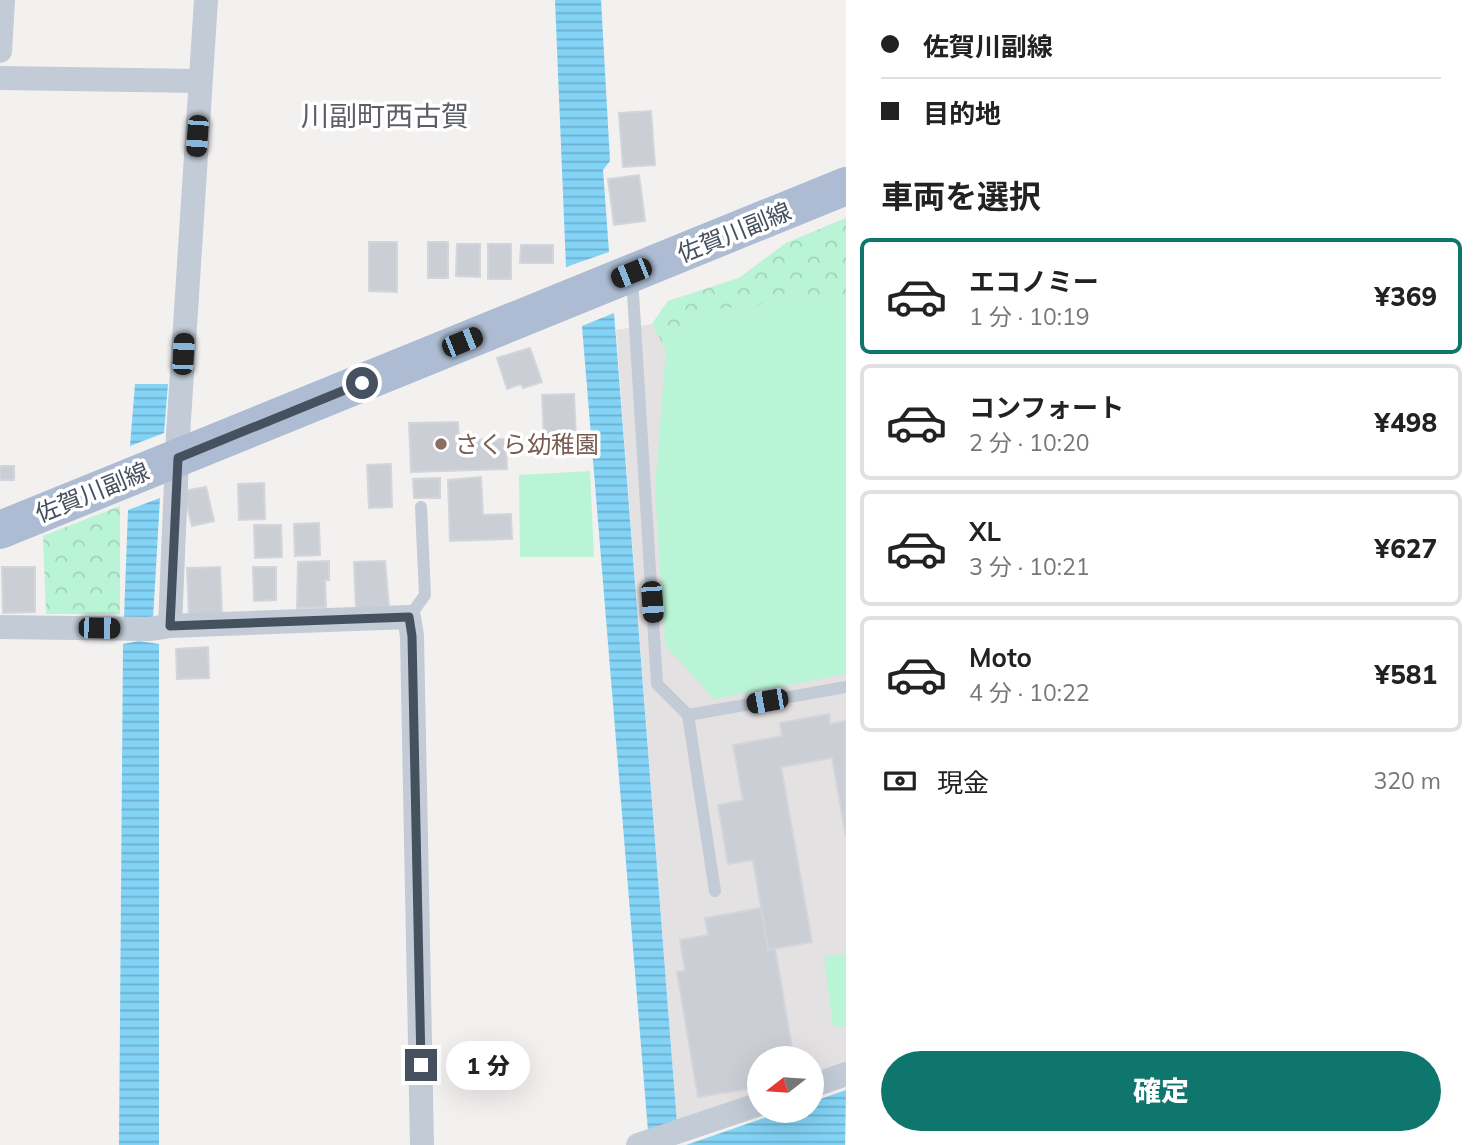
<!DOCTYPE html>
<html lang="ja">
<meta charset="utf-8">
<style>
:root{--surface:#fff;--page:#f2f2f2;--text:#222;--muted:#767676;--line:#e0e0e0;--accent:#0f766e}
body{margin:0;font-family:Mulish,"Noto Sans JP",sans-serif;background:var(--page);color:var(--text);height:100vh;display:flex;flex-direction:column;font-size:26px;white-space:nowrap}
*{box-sizing:border-box;margin:0}
p{font-size:23px;color:var(--muted)}
.icon{flex:none;width:38px;height:38px;fill:none;stroke:currentColor;stroke-width:2;stroke-linecap:round;stroke-linejoin:round}
.map{position:relative;flex:1;overflow:hidden}
.sheet{display:flex;flex-direction:column;background:var(--surface);width:630px}
.sheet>*{flex:none}
.top-card{display:grid;align-content:center;height:154px;padding:0 35px;background:var(--surface)}
.needle{width:46px;rotate:253deg}
.fabs{position:absolute;left:747px;top:1046px;display:grid;gap:14px}
.fabs a{display:grid;place-items:center;width:77px;height:77px;border-radius:50%;background:var(--surface);box-shadow:0 7px 28px #0002;font-size:35px}
.end{position:absolute;width:32px;height:32px;margin:-16px;border:9px solid #465160;background:#fff;box-shadow:0 0 0 4px #fff}
.from{border-radius:50%}
.bubble{position:absolute;height:49px;border-radius:24px;background:var(--surface);box-shadow:0 7px 28px #0002;font-size:23px;font-weight:800;line-height:49px;text-align:center}
.car{position:absolute;width:21px;height:42px;margin:-21px -10px;border-radius:9px;box-shadow:0 0 5px 2px #0007;background:linear-gradient(#222 24%,#8ab4d8 0 40%,#222 0 76%,#8ab4d8 0 86%,#222 0)}
.top-card b{display:flex;align-items:center;gap:24px;height:66px;font-size:26px}
.top-card b+b{border-top:2px solid var(--line)}
.top-card i{width:18px;height:18px;background:var(--text)}
ul{padding:0;list-style:none}
li{display:flex;align-items:center;gap:21px;height:116px;margin:0 14px 10px;padding:0 21px;border:4px solid var(--line);border-radius:10px}
li div{flex:1}
li b{display:block;font-size:26px}
li em{font-style:normal;font-weight:800}
li.current{border-color:var(--accent)}
li>.icon{width:63px;height:63px;stroke-width:1.5}
h2{padding:0 35px;font-size:32px;line-height:84px}
.pay{display:flex;align-items:center;gap:18px;height:77px;padding:0 35px;font-size:26px}
.pay p{margin-inline-start:auto}
.action{display:flex;gap:14px;margin-top:auto;padding:14px 35px}
.action a{flex:1;height:80px;border-radius:42px;background:var(--accent);color:#fff;font-size:28px;font-weight:800;line-height:80px;text-align:center}
main{display:flex;flex:1;min-height:0}
.map>svg:first-child{display:block}
.education{fill:#e4e1e2}
.forest{fill:url(#forest-crowns)}
.garden{fill:#baf4d6}
.water{fill:url(#water-rules)}
.building{fill:#ccced6;stroke:#d3d5dc;stroke-width:2}
.lines{fill:none;stroke-linecap:round;stroke-linejoin:round}
.service{stroke:#c2cbd6;stroke-width:12}
.minor{stroke:#c2cbd6;stroke-width:24}
.primary{stroke:#adbcd2;stroke-width:38}
.route{stroke:#465160;stroke-width:9}
.education-dot{fill:#8d6e63;stroke:#fff;stroke-width:2.5}
.labels{text-anchor:middle;dominant-baseline:central;stroke-width:7;stroke-linejoin:round;paint-order:stroke}
.street-label{font-size:24px;fill:#465160;stroke:#fff}
.education-label{font-size:24px;fill:#785e54;stroke:#fff;text-anchor:start}
.quarter-label{font-size:28px;fill:#5c5f66;stroke:#fff}
</style>
<main>
<div class="map">
<svg width="846" height="1145" viewBox="0 0 846 1145">
<defs>
<pattern id="forest-crowns" width="20" height="18" patternUnits="userSpaceOnUse" patternTransform="scale(1.75)"><rect width="20" height="18" fill="#baf4d6"/><path d="M2 6a3 3 0 1 1 6 0M12 15a3 3 0 1 1 6 0" fill="none" stroke="#a1d3ba"/></pattern>
<pattern id="water-rules" width="6" height="5" patternUnits="userSpaceOnUse" patternTransform="scale(1.75)"><rect width="6" height="5" fill="#83d3f6"/><path d="M0 2.5h6" fill="none" stroke="#6daecb"/></pattern>
</defs>
<rect width="100%" height="100%" fill="#f3f0f0"/>
<!-- education -->
<path class="education" d="M 846,218 L 846,1066 L 812,1078 L 812,1059 L 760,1059 L 759,1096 L 677,1124 L 616,330 L 652,324 L 668,301 L 739,278 L 786,243 Z"/>
<!-- forest -->
<g class="forest">
<path d="M 846,218 L 846,308 L 825,298 L 719,309 L 666,350 L 652,324 L 668,301 L 739,278 L 786,243 Z"/>
<path d="M 120,506 L 120,614 L 46,614 L 43,536 Z"/>
</g>
<!-- garden -->
<g class="garden">
<path d="M 825,298 L 846,308 L 846,674 L 714,699 L 665,645 L 655,490 L 666,350 L 718,309 Z"/>
<path d="M 590,471 L 594,557 L 520,557 L 519,475 Z"/>
<path d="M 846,954 L 846,1026 L 833,1027 L 824,957 Z"/>
</g>
<!-- water -->
<g class="water">
<path d="M 555,0 L 601,0 L 610,161 L 603,170 L 609,252 L 566,267 Z"/>
<path d="M 614,313 L 677,1124 L 648,1131 L 582,326 Z"/>
<path d="M 135,384 L 168,384 L 164,433 L 130,446 Z"/>
<path d="M 160,498 L 153,619 L 124,618 L 128,510 Z"/>
<path d="M 139,641 L 159,644 L 159,1145 L 119,1145 L 123,644 Z"/>
<path d="M 846,1090 L 845,1145 L 686,1145 L 784,1111 L 812,1111 L 812,1102 Z"/>
</g>
<!-- building -->
<g class="building">
<path d="M 651,111 L 655,165 L 623,167 L 619,113 Z"/>
<path d="M 639,175 L 645,221 L 614,225 L 608,179 Z"/>
<path d="M 369,242 L 397,242 L 397,292 L 369,291 Z"/>
<rect x="428" y="242" width="20" height="36"/>
<path d="M 457,244 L 480,244 L 480,277 L 456,276 Z"/>
<rect x="488" y="244" width="23" height="35"/>
<path d="M 521,245 L 553,245 L 553,263 L 520,263 Z"/>
<path d="M 530,348 L 542,382 L 523,388 L 521,384 L 507,389 L 497,358 Z"/>
<path d="M 574,394 L 576,437 L 544,438 L 542,395 Z"/>
<path d="M 458,422 L 459,440 L 506,439 L 507,469 L 411,472 L 409,423 Z"/>
<path d="M 391,464 L 392,507 L 369,508 L 367,465 Z"/>
<rect x="0" y="466" width="14" height="14"/>
<path d="M 481,477 L 483,515 L 511,514 L 512,539 L 450,541 L 448,480 Z"/>
<path d="M 440,478 L 440,498 L 414,498 L 413,479 Z"/>
<path d="M 264,483 L 265,519 L 239,520 L 238,484 Z"/>
<path d="M 206,487 L 214,521 L 192,526 L 183,491 Z"/>
<path d="M 319,523 L 320,555 L 295,556 L 294,524 Z"/>
<path d="M 254,525 L 281,525 L 282,557 L 255,558 Z"/>
<path d="M 329,561 L 329,580 L 325,580 L 326,607 L 297,608 L 298,562 Z"/>
<path d="M 385,561 L 389,606 L 356,608 L 354,562 Z"/>
<path d="M 2,567 L 35,567 L 35,612 L 3,613 Z"/>
<path d="M 220,567 L 222,614 L 189,615 L 187,568 Z"/>
<path d="M 253,567 L 276,567 L 276,600 L 254,601 Z"/>
<path d="M 208,647 L 209,678 L 177,679 L 176,649 Z"/>
<path d="M 829,714 L 830,724 L 846,721 L 846,837 L 832,758 L 781,767 L 812,942 L 768,950 L 753,860 L 728,864 L 718,805 L 743,800 L 733,745 L 782,736 L 780,723 Z"/>
<path d="M 761,908 L 768,950 L 775,948 L 794,1059 L 760,1059 L 760,1087 L 698,1097 L 677,972 L 685,971 L 680,940 L 708,935 L 705,918 Z"/>
</g>
<g class="lines">
<!-- service -->
<g class="service">
<path d="M 632,277 L 657,684 L 688,715"/>
<path d="M 409,617 L 425,595 L 421,507"/>
<path d="M 715,891 L 688,715 L 846,687"/>
</g>
<!-- minor -->
<g class="minor">
<path d="M 0,51 L 3,0"/>
<path d="M 0,78 L 200,81"/>
<path d="M 170,626 L 178,435 L 206,0"/>
<path d="M 0,627 L 149,629 L 170,626 L 409,617 L 412,636 L 422,1145"/>
<path d="M 812,1086 L 846,1074"/>
<path d="M 638,1145 L 760,1104"/>
</g>
<!-- primary -->
<path class="primary" d="M 0,530 L 846,186"/>
</g>
<g class="lines">
<!-- route -->
<path class="route" d="M 362,383 L 178,458 L 170,626 L 409,617 L 412,636 L 421,1065"/>
</g>
<!-- markers -->
<circle class="education-dot" cx="441" cy="444" r="7"/>
<g class="labels">
<!-- street labels -->
<g class="street-label">
<text transform="translate(734 232) rotate(-22)">佐賀川副線</text>
<text transform="translate(92 492) rotate(-22)">佐賀川副線</text>
</g>
<!-- education labels -->
<g class="education-label">
<text x="455" y="444">さくら幼稚園</text>
</g>
<!-- quarter labels -->
<g class="quarter-label">
<text x="385" y="115">川副町西古賀</text>
</g>
</g>
</svg>
<div class="fabs">
<a><svg class="needle" viewBox="-14 -14 28 28"><path d="M0-13l5 13h-10z" fill="#e53935"/><path d="M0 13l5-13h-10z" fill="#767676"/></svg></a>
</div>
<i class="end from" style="left:362px;top:383px"></i>
<i class="end" style="left:421px;top:1065px"></i>
<div class="bubble" style="left:446px;top:1041px;width:84px">1 分</div>
<i class="car" style="left:197px;top:136px;rotate:184deg"></i>
<i class="car" style="left:631px;top:273px;rotate:248deg"></i>
<i class="car" style="left:462px;top:342px;rotate:68deg"></i>
<i class="car" style="left:183px;top:354px;rotate:3deg"></i>
<i class="car" style="left:652px;top:602px;rotate:176deg"></i>
<i class="car" style="left:99px;top:628px;rotate:91deg"></i>
<i class="car" style="left:767px;top:701px;rotate:260deg"></i>
</div>
<section class="sheet">
<div class="top-card">
<b><i class="from"></i>佐賀川副線</b>
<b><i></i>目的地</b>
</div>
<h2>車両を選択</h2>
<ul>
<li class="current"><svg class="icon" aria-label="car" viewBox="0 0 24 24"><path d="M5 17H2v-5l4-1 3-4h7l3 4 3 1v5h-3M9 17h6M6 11h13"/><circle cx="7" cy="17" r="2"/><circle cx="17" cy="17" r="2"/></svg><div><b>エコノミー</b><p>1 分 · 10:19</p></div><em>¥369</em></li>
<li><svg class="icon" aria-label="car" viewBox="0 0 24 24"><path d="M5 17H2v-5l4-1 3-4h7l3 4 3 1v5h-3M9 17h6M6 11h13"/><circle cx="7" cy="17" r="2"/><circle cx="17" cy="17" r="2"/></svg><div><b>コンフォート</b><p>2 分 · 10:20</p></div><em>¥498</em></li>
<li><svg class="icon" aria-label="car" viewBox="0 0 24 24"><path d="M5 17H2v-5l4-1 3-4h7l3 4 3 1v5h-3M9 17h6M6 11h13"/><circle cx="7" cy="17" r="2"/><circle cx="17" cy="17" r="2"/></svg><div><b>XL</b><p>3 分 · 10:21</p></div><em>¥627</em></li>
<li><svg class="icon" aria-label="car" viewBox="0 0 24 24"><path d="M5 17H2v-5l4-1 3-4h7l3 4 3 1v5h-3M9 17h6M6 11h13"/><circle cx="7" cy="17" r="2"/><circle cx="17" cy="17" r="2"/></svg><div><b>Moto</b><p>4 分 · 10:22</p></div><em>¥581</em></li>
</ul>
<div class="pay"><svg class="icon" aria-label="cash" viewBox="0 0 24 24"><path d="M3 7h18v10H3z"/><circle cx="12" cy="12" r="2"/></svg>現金<p>320 m</p></div>
<div class="action"><a>確定</a></div>
</section>
</main>
